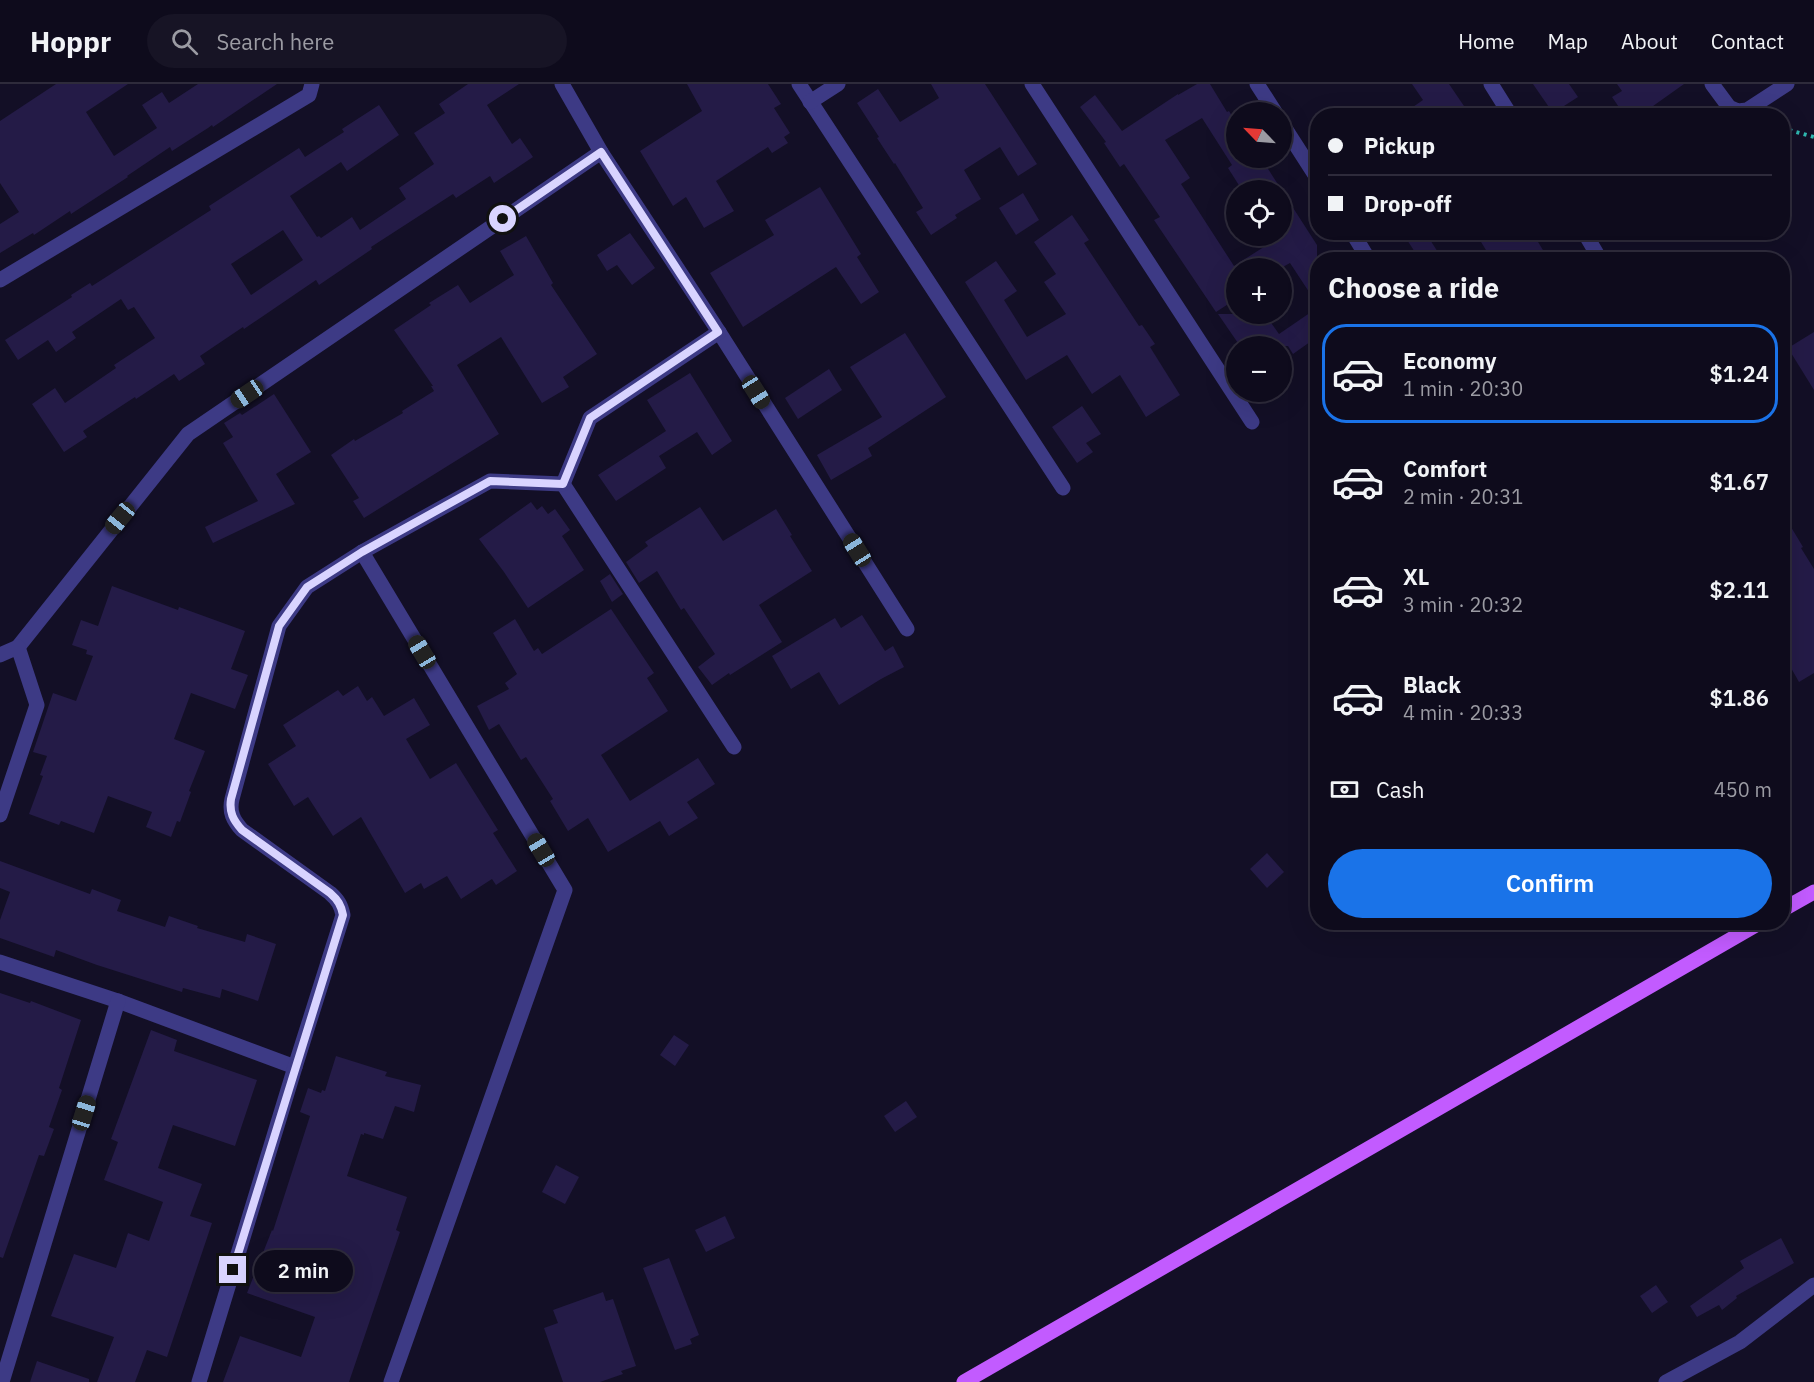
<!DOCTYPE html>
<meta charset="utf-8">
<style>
:root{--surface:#0e0b1c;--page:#171425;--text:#f1f3f6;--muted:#9b9ba3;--line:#2e2b3b;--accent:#1a73e8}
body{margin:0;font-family:"IBM Plex Sans",sans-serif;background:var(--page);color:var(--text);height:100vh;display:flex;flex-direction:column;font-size:22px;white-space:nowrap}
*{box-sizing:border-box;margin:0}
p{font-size:20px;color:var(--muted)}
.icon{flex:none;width:33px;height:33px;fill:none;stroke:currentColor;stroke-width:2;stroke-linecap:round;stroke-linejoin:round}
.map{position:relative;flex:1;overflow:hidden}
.side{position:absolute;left:1310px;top:168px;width:480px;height:678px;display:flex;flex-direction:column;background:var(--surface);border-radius:24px;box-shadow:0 6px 24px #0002,0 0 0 2px var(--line)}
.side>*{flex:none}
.top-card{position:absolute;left:1310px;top:24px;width:480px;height:132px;border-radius:24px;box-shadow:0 6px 24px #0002,0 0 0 2px var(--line);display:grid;align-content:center;height:132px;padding:0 18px;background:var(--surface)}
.needle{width:39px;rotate:295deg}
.tools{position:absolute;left:1226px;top:18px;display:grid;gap:12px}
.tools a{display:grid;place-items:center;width:66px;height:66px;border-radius:50%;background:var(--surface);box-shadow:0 6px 24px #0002,0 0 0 2px var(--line);font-size:30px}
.end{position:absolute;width:27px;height:27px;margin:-14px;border:8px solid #d9d4ff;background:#111;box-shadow:0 0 0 3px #111}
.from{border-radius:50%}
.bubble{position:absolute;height:42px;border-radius:21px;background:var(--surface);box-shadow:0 6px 24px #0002,0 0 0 2px var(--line);font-size:20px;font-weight:600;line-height:42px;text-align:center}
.car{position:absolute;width:18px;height:36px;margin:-18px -9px;border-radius:8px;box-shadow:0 0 4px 2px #0007;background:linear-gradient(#222 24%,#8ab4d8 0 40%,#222 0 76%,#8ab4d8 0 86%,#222 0)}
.top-card b{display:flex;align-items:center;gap:21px;height:57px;font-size:22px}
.top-card b+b{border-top:2px solid var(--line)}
.top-card i{width:15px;height:15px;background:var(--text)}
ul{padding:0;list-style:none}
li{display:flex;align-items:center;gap:18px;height:99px;margin:0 12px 9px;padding:0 6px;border:3px solid transparent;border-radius:24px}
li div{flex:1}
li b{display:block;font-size:22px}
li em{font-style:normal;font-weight:600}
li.current{border-color:var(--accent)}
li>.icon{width:54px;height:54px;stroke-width:1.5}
h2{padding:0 18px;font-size:27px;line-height:72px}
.pay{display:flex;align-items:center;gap:15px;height:66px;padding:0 18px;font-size:22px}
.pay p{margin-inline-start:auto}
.cta{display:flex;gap:12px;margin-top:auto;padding:12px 18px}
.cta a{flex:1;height:69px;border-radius:36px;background:var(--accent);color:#fff;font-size:24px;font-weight:600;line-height:69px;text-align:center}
header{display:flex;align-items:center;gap:36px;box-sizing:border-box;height:84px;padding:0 30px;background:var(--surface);border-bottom:2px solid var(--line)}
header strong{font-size:28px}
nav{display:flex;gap:33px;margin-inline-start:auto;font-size:21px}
.search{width:420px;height:54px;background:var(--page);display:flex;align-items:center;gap:15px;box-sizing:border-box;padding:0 21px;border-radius:33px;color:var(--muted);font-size:22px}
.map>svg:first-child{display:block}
.building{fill:#241b47;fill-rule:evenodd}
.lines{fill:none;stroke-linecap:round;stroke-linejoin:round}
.path{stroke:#2fb8b0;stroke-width:4;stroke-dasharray:3 4.5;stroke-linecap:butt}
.minor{stroke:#3d3a85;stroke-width:15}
.major{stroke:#c25bff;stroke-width:15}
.route{stroke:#d9d4ff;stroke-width:8}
</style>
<header>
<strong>Hoppr</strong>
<div class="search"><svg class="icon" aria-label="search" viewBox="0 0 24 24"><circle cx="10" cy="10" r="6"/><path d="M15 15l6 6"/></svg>Search here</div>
<nav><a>Home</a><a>Map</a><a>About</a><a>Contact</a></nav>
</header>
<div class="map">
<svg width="1814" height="1298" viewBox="0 0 1814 1298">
<rect width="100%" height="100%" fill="#130f26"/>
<!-- building -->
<g class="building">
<path d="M 56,0 L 128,0 L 86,28 L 114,72 L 157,44 L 142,21 L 162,8 L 169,19 L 198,0 L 277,0 L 213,43 L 212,41 L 208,44 L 172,67 L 170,63 L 127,92 L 128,93 L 71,130 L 70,127 L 34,151 L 33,149 L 0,169 L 0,140 L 19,128 L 0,99 L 0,37 Z"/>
<path d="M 468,0 L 519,0 L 487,21 L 512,60 L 520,54 L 533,73 L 494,99 L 490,92 L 456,114 L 453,110 L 371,163 L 372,165 L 319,201 L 316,196 L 244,245 L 243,243 L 200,272 L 205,280 L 179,297 L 174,290 L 136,315 L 135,313 L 83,347 L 87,353 L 64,368 L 32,320 L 55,304 L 65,319 L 116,284 L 114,281 L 155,254 L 134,223 L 128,226 L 121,215 L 72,248 L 76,254 L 56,268 L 48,256 L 18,276 L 5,256 L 72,213 L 71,211 L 90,199 L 92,202 L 211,126 L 209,122 L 299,64 L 305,73 L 344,48 L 342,45 L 379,21 L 399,51 L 347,87 L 341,78 L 290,112 L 317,153 L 319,152 L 321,154 L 352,133 L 360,146 L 406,115 L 399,104 L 434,80 L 414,49 L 445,29 L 439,20 ZM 283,146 L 303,176 L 251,211 L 231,180 Z"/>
<path d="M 687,0 L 768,0 L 781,20 L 774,24 L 790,49 L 784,53 L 788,59 L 772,69 L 768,63 L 716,97 L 734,127 L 704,144 L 686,113 L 673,122 L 640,67 L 702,27 Z"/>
<path d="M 931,0 L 985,0 L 1037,80 L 1018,92 L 1000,63 L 964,86 L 981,115 L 955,131 L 957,134 L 931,151 L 916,128 L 923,124 L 895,79 L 894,80 L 877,54 L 879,53 L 857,19 L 878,5 L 900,38 L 939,14 Z"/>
<path d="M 1197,0 L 1210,0 L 1227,28 L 1229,27 L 1236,39 L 1236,74 L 1261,74 L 1317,161 L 1317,220 L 1290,179 L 1281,184 L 1235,184 L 1236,215 L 1216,228 L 1154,136 L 1160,133 L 1124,80 L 1120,83 L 1104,59 L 1106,58 L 1080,23 L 1095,11 L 1122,47 L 1178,10 L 1178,11 ZM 1202,34 L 1232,81 L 1228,84 L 1242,106 L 1281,106 L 1281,152 L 1234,182 L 1181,100 L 1190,94 L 1165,56 Z"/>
<path d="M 1412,0 L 1449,0 L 1466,25 L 1456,32 L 1400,32 L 1423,16 Z"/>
<path d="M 1533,0 L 1569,0 L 1578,13 L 1553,29 Z"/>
<path d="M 1617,0 L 1684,0 L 1639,32 L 1625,32 L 1612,13 L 1622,7 Z"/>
<path d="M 820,103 L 861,170 L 857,173 L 879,208 L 861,220 L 836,183 L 743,243 L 710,189 L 774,151 L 765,136 Z"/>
<path d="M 1023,109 L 1039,136 L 1016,151 L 999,124 Z"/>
<path d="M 1072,131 L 1089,156 L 1084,159 L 1139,242 L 1142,241 L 1155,260 L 1150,263 L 1180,311 L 1146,333 L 1120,291 L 1092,310 L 1067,271 L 1026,296 L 965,198 L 996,177 L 1017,207 L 1004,216 L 1027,253 L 1066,230 L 1044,198 L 1056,190 L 1034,158 Z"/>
<path d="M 1402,148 L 1425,148 L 1443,176 L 1420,176 Z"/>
<path d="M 1475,148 L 1532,148 L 1549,176 L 1492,176 Z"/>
<path d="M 630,149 L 655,184 L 632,201 L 617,181 L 607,187 L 597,171 Z"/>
<path d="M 526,152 L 553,199 L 551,201 L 597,270 L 563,293 L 569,303 L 542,319 L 501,253 L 457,281 L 499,350 L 364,434 L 353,417 L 359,414 L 331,371 L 354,355 L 355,357 L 403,329 L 402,327 L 434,307 L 431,302 L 433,302 L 394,246 L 431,221 L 429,219 L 458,201 L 470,219 L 514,191 L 500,167 Z"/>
<path d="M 1317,224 L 1317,253 L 1293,270 L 1288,262 L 1240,262 L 1218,230 L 1265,230 L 1279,250 Z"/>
<path d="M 1814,248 L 1814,306 L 1788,264 Z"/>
<path d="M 905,249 L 946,313 L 868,364 L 872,372 L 831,396 L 817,371 L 882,333 L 850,283 Z"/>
<path d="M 829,285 L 842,306 L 798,335 L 785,314 Z"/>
<path d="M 690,289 L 732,357 L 712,371 L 697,348 L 659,372 L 666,384 L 616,417 L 598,391 L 666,347 L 647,316 Z"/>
<path d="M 274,310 L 311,368 L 276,390 L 295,420 L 213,459 L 205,443 L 258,417 L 223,359 L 233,353 L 224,339 L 240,329 L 242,331 Z"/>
<path d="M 1082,322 L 1101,350 L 1086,359 L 1093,368 L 1077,379 L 1052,343 Z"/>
<path d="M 531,418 L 537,426 L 542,422 L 548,430 L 555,425 L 570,446 L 562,452 L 584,486 L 528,524 L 504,488 L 479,455 Z"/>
<path d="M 700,423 L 723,457 L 776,425 L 792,451 L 790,452 L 812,487 L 759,521 L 782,558 L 730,591 L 729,589 L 712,601 L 698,583 L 715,570 L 684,524 L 681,526 L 657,487 L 639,499 L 626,478 L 648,462 L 645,458 Z"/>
<path d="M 1782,428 L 1803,463 L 1801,464 L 1814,485 L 1814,589 L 1799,598 L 1782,568 Z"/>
<path d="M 610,490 L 623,510 L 612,518 L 600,497 Z"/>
<path d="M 112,502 L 178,526 L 179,523 L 245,547 L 231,585 L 248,591 L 235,625 L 191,609 L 174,655 L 205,667 L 189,707 L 191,708 L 180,738 L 177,737 L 171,753 L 146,743 L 152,728 L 108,712 L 94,749 L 61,737 L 59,741 L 29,730 L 43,692 L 40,691 L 47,672 L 33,668 L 53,609 L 76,617 L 93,572 L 86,570 L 87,566 L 72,561 L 81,536 L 98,542 Z"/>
<path d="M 611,525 L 654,589 L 647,594 L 668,627 L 601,671 L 630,717 L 698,674 L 715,700 L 687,718 L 698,734 L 669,752 L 660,737 L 608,768 L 588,734 L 568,747 L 550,717 L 553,715 L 526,673 L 521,676 L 499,640 L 489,646 L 477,622 L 509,605 L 505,599 L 517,590 L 493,549 L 515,535 L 534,567 L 538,564 L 542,570 Z"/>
<path d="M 862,531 L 885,567 L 893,562 L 904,583 L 881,595 L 839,621 L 819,588 L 791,605 L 772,572 L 835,534 L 841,544 Z"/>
<path d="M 358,602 L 367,617 L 372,613 L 384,632 L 414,614 L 430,641 L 406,655 L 430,695 L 456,679 L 498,746 L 493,749 L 517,787 L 496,801 L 492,795 L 461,815 L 447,792 L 424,805 L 421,799 L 405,809 L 361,733 L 333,752 L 308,713 L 294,722 L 268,680 L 296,662 L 283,641 L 338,606 L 343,612 Z"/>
<path d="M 1267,769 L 1284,788 L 1267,804 L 1250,785 Z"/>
<path d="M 0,777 L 90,810 L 92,805 L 121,816 L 117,827 L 165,843 L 169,832 L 198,842 L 197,844 L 245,858 L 247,850 L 276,860 L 258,917 L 222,905 L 220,914 L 183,904 L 182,908 L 97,881 L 56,866 L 54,873 L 0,854 L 0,836 L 10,808 L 0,804 Z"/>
<path d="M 0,909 L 30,919 L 31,917 L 81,936 L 59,1004 L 62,1006 L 49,1043 L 54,1045 L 44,1072 L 39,1071 L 3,1174 L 0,1173 Z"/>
<path d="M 151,946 L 177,956 L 174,967 L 257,996 L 235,1062 L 173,1041 L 158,1084 L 202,1100 L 190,1132 L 212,1139 L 167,1273 L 147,1266 L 135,1298 L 97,1298 L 114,1253 L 51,1232 L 74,1170 L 116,1184 L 128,1149 L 149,1157 L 163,1118 L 104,1096 L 118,1058 L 111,1055 Z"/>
<path d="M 674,951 L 689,961 L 675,982 L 660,971 Z"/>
<path d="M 336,972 L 387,988 L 385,992 L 421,1001 L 414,1028 L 395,1022 L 383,1055 L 364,1049 L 364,1051 L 361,1050 L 347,1092 L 407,1113 L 396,1146 L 400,1148 L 349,1298 L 223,1298 L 240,1252 L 301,1273 L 315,1233 L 247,1209 L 272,1146 L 273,1147 L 310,1032 L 300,1028 L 308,1004 L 321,1009 L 322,1006 L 325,1007 Z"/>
<path d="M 906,1017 L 917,1033 L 895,1048 L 884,1032 Z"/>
<path d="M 556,1081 L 579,1093 L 565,1120 L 542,1108 Z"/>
<path d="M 725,1132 L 735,1154 L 706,1168 L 695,1146 Z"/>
<path d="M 1781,1154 L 1794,1179 L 1736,1212 L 1737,1214 L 1722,1226 L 1719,1221 L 1697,1233 L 1690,1222 L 1744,1184 L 1740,1177 Z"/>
<path d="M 669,1174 L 699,1251 L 690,1255 L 692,1260 L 675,1266 L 643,1184 Z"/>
<path d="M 1656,1201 L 1668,1218 L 1652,1229 L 1640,1212 Z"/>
<path d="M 603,1208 L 606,1217 L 613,1215 L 636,1282 L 621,1287 L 623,1290 L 600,1298 L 563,1298 L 544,1244 L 558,1239 L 553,1226 Z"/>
<path d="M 37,1277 L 89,1295 L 89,1298 L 30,1298 Z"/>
</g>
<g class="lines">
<!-- path -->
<path class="path" d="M 1782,44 L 1814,53"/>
<!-- minor -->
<g class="minor">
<path d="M 799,0 L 1063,404"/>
<path d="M 1032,0 L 1252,338"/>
<path d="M 1257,0 L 1275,28"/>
<path d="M 1491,0 L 1511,32"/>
<path d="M 1712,0 L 1729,23 L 1738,27 L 1747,26 L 1787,0"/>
<path d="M 810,18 L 838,0"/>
<path d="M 1281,38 L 1317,94"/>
<path d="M 601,68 L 719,248 L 907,545"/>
<path d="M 1352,148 L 1369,176"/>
<path d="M 1584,148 L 1597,170 L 1596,176"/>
<path d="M 0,196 L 309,11 L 312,0"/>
<path d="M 563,400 L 734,663"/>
<path d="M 362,468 L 565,806 L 391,1298"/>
<path d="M 18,563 L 188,350 L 601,68 L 562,0"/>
<path d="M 0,571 L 18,563 L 37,621 L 0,731"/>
<path d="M 0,878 L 118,917 L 295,983"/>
<path d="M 2,1298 L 118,917"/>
<path d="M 199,1298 L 295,983 L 343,831 C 341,821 338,816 330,809 L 242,746 C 233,736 229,728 232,715 L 279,542 L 307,503 L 362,468 L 490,397 L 563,400 L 590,334 L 719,248"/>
<path d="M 1666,1298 L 1740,1258 L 1814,1201"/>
</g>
<!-- major -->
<g class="major">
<path d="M 1782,826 L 1814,808"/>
<path d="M 964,1298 L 1761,838"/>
</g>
</g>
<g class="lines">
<!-- route -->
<path class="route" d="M 233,1186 L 343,831 C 341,821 338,816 330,809 L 242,746 C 233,736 229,728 231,715 L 279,542 L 307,503 L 362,468 L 490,397 L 563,400 L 590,334 L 718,248 L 601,68 L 503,135"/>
</g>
</svg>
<div class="tools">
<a><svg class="needle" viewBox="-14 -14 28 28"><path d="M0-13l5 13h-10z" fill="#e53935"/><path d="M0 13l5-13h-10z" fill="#9b9ba3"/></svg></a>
<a><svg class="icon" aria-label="locate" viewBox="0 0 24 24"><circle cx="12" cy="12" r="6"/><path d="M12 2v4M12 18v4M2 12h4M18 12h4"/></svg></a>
<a>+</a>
<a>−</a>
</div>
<i class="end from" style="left:503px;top:135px"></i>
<i class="end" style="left:233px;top:1186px"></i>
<div class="bubble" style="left:254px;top:1166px;width:99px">2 min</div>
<i class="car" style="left:756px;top:308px;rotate:148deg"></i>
<i class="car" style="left:247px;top:310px;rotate:236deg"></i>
<i class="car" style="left:120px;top:434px;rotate:219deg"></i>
<i class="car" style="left:857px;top:466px;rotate:328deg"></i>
<i class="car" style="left:422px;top:568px;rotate:329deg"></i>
<i class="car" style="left:541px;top:766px;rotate:329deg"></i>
<i class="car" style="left:84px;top:1029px;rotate:17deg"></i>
<div class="top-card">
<b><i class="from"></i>Pickup</b>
<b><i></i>Drop-off</b>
</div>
<section class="side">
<h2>Choose a ride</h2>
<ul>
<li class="current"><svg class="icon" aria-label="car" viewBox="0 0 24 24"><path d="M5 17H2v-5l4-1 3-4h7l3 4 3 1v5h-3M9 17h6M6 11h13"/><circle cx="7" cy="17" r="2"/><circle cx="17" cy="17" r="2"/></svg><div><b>Economy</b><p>1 min · 20:30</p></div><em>$1.24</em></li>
<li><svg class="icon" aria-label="car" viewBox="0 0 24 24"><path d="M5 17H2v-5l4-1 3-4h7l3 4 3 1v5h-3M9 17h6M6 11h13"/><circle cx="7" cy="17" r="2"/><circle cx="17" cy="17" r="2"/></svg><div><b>Comfort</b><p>2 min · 20:31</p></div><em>$1.67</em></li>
<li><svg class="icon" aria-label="car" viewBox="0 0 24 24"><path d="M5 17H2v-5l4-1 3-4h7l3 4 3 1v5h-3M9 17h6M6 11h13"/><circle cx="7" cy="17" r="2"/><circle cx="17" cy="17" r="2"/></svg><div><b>XL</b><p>3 min · 20:32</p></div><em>$2.11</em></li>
<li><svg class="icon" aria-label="car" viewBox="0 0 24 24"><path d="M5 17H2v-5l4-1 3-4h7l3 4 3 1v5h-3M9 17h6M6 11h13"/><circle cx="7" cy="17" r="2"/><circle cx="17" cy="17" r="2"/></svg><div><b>Black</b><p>4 min · 20:33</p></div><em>$1.86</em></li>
</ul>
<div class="pay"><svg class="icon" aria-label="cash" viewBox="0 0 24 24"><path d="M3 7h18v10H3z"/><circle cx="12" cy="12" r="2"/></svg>Cash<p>450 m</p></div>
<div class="cta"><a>Confirm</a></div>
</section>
</div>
